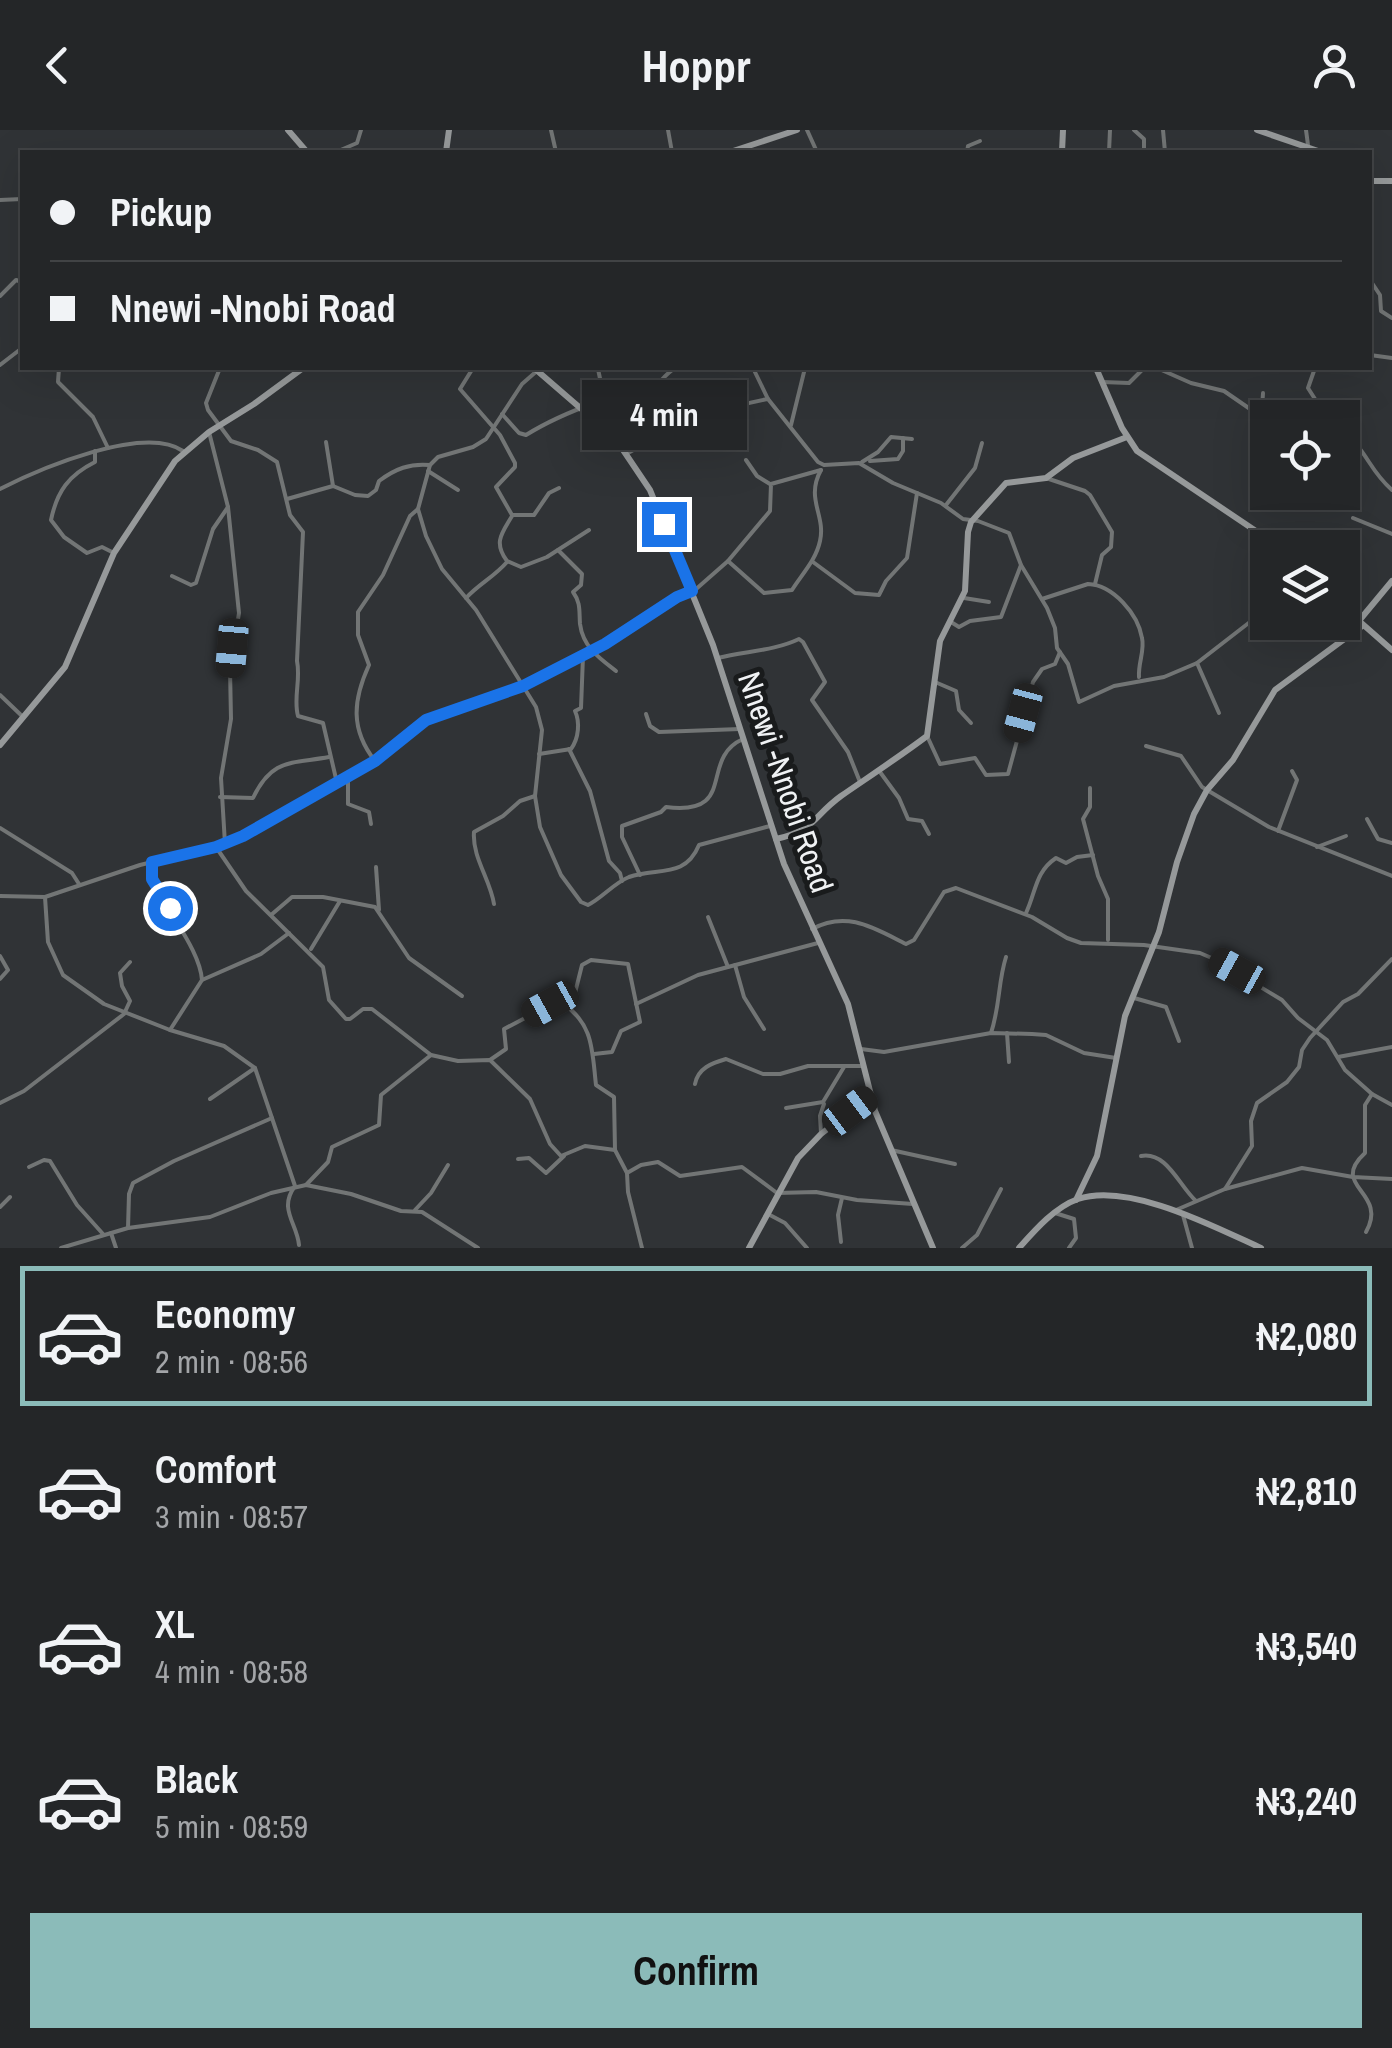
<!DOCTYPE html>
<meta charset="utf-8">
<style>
:root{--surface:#242628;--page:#303234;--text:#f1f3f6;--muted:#a3a5a8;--line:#414345;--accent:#8bbbb9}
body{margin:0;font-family:"Archivo Narrow",sans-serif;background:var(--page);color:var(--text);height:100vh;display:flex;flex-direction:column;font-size:38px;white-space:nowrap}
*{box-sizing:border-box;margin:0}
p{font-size:32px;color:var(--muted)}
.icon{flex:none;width:55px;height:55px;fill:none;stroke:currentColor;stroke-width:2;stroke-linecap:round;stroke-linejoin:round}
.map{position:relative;height:1118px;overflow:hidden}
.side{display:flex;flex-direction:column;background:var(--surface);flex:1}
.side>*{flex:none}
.guide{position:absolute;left:20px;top:20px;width:1352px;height:220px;border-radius:0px;box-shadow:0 10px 40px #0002,0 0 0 2px var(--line);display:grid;align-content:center;height:220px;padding:0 30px;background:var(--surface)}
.controls{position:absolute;left:1250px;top:270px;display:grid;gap:20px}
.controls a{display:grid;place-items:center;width:110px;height:110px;border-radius:0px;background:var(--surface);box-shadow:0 10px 40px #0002,0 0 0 2px var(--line);font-size:50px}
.end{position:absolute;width:45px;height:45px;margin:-22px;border:12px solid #1a73e8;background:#fff;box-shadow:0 0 0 5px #fff}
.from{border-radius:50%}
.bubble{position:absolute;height:70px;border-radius:0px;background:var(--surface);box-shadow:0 10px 40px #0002,0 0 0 2px var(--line);font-size:32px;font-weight:800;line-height:70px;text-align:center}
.car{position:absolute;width:30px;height:60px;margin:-30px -15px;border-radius:12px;box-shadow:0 0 8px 2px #0007;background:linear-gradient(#222 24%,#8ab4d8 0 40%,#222 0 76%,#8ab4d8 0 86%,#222 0)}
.guide b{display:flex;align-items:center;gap:35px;height:95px;font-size:38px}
.guide b+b{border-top:2px solid var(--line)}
.guide i{width:25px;height:25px;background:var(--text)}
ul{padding:18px 0 0;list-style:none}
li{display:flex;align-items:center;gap:30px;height:140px;margin:0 20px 15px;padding:0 10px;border:5px solid transparent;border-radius:0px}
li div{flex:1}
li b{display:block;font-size:38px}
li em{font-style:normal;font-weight:800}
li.current{border-color:var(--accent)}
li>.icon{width:90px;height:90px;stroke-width:1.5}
.action{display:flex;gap:20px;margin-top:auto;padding:20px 30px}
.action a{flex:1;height:115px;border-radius:0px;background:var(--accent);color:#111;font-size:40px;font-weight:800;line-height:115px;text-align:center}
header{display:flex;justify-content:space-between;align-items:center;height:130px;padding:0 30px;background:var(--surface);font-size:45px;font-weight:800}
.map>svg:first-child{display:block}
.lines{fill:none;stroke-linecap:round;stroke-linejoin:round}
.street{stroke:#727575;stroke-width:4}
.secondary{stroke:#96999a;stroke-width:6}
.route{stroke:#1a73e8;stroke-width:12}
.labels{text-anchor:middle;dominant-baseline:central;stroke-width:10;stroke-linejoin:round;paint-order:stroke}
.street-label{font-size:32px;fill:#f0f2f4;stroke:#191b1c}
</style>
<header><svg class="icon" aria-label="back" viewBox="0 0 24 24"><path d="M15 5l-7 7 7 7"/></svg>Hoppr<svg class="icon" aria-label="person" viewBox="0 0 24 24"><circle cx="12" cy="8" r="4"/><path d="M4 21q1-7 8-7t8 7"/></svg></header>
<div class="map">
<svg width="1392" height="1118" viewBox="0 0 1392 1118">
<rect width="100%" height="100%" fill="#303336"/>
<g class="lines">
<!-- street -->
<g class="street">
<path d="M 551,0 L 556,22"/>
<path d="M 668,0 L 672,22"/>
<path d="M 807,0 L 817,22"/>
<path d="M 1134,0 L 1144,9 L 1144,22"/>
<path d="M 1163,0 L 1165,22"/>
<path d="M 1306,0 L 1308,15"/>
<path d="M 336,22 L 357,13 L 361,0"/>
<path d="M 967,22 L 968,16 L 980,11"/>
<path d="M 1109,22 L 1110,0"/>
<path d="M 0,70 L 22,69"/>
<path d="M 1370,150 L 1380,165 L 1381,181 L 1392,188"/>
<path d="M 0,166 L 16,150 L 22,152"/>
<path d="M 1370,225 L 1392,228"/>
<path d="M 0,235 L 22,218"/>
<path d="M 59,238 L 58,252 L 93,287 L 108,318"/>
<path d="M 220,238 L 206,273 L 208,280 L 231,311 L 258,320 L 277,332 L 290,385 L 303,402 L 297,531 C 301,550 293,568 298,586 L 323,593 L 337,653"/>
<path d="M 473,238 L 460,259 L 500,305 L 515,333 L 515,337 L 496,357 L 512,385"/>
<path d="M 753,238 L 768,269 L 818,332 L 824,335 L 859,333 L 893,353 L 941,373 L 963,389 L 978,391 L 1009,403 L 1021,435 L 1047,478 L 1055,498 L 1057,518 L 1068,534 L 1079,572 L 1114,556 L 1164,547 L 1197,533 L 1268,478"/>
<path d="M 1157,238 L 1191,253 L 1224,261 L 1253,281 L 1262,279 L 1263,263"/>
<path d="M 1315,238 L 1308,258 L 1327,288"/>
<path d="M 598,239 L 602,258 L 600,272"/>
<path d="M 538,240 L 522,254 L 486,309 L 473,317 L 438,327 L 430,335 L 418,379 L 426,406 L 442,439 L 476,480 L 536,577 L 542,600 L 535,666 L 540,697 L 561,745 L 581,772 L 588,775 C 602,768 614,753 629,747 C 657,737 685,749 699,715 L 770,696"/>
<path d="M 1102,252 L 1129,253 L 1144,238"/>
<path d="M 502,284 L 519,303 L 526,305 C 550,290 572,281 597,272 C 611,267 628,271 645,264 C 658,258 663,245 675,238"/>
<path d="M 791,295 L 805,238"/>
<path d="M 1342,301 C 1368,321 1368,339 1392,360"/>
<path d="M 209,302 L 228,377 L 239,483 L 230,539 L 231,589 L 221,648 L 225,714"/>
<path d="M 326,312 L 333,356"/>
<path d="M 95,321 L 95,332 C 69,345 57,361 51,390 L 64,407 L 87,423 L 102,417 L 114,423"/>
<path d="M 628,323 C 673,297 718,278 768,269"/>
<path d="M 746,330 L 757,346 L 770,354"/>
<path d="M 870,331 L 898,329 L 903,321 L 903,308"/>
<path d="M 862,332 L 878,322 L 891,307 L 912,309"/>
<path d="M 428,341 L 458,360"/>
<path d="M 1046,348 L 1085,361 L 1090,365 L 1112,402 L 1111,417 L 1102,425 L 1095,454"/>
<path d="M 0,359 C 39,339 144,294 183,321"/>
<path d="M 287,369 L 333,356 L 355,365 L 368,366 L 376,360 L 379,351 C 395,339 410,333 430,335"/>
<path d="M 946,375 L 975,338 L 982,313"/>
<path d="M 512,385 L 534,385 L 549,363 L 559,358"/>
<path d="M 512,386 C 502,403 493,412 507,431 L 521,437 L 547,427 L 589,400"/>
<path d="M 1353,388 L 1392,404"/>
<path d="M 558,420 L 582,444 L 581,455 L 573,462 C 581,473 579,481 580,494 C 583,517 599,528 616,541"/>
<path d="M 728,431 L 764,463 L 792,460 C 802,444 816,430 820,411 C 826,385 805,369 821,340"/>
<path d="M 813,432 L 855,463 L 879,465 L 886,451 L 907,428 L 917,363"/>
<path d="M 172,446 L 191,455 L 196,453 L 213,399 L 228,377"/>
<path d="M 466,468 C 480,453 494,447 507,432"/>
<path d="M 964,468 L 989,472"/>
<path d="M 1042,469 L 1088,454 C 1113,455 1138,484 1142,508 C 1145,520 1138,533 1139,547"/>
<path d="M 951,492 L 959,497 L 970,491 L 1001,487 L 1021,435"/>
<path d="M 718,528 C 745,521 774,521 799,509 L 803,512 L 825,552 L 812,570 L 848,622 L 860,652"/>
<path d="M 1197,533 L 1219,583"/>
<path d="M 935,552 L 956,561 L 959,580 L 971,593"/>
<path d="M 0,565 L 22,586"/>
<path d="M 646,584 L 650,596 L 659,602 L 740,599"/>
<path d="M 928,608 L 940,634 L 975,628 L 986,645 L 1008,644 L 1033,552 L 1042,539 L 1055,534 L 1060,522"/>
<path d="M 1146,616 L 1181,626 L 1202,657 L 1269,697 L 1392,746"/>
<path d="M 569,619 L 590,661 L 609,731 L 620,743 L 622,751"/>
<path d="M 539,624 L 571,619 C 579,608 580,592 575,581 L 581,578 L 583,526"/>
<path d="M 375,631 C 350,599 353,570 369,535 L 358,505 L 358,482 L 383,445 L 410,386 L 418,379"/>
<path d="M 880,642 L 899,668 L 908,689 L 922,691 L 929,704"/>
<path d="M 348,648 L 348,674 L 369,682 L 371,694"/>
<path d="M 1090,658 L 1090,677 L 1083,689 L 1098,746 L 1108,769 L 1108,810"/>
<path d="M 220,667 L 253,668 C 272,628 291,634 329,627"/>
<path d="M 1367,689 L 1378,709 L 1392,713"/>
<path d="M 0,698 L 72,743 L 79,754"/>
<path d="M 1278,701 L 1297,650 L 1292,641"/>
<path d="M 216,717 L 246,761 L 323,837 L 329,870 L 346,889 L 350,889 L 363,879 L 372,879 L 431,925 L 458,931 L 490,930 L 530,969 L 550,1014 L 561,1026 L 585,1016 L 615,1020"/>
<path d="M 1317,717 L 1346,706"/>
<path d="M 152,733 C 149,765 199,811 202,850"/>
<path d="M 376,737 L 379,780"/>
<path d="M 640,745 L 622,707 L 622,696 L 661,682 L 666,677 C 739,686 698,629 743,609"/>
<path d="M 0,766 L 45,767 L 140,735 L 225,714 L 265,695 L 375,631 L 426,590 L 505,564 L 591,522 L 677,467 L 695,460 L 728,431 L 770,381 L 771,354 L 821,340"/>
<path d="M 45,767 L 48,812 L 63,845 L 104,874 L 170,900 L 224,916 L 255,938 L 295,1056 C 278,1079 297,1093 299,1115"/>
<path d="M 494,774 C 490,749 472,727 474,702 L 503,686 L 520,671 L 535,666"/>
<path d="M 1026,783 C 1036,762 1035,742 1056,728 L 1066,733 L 1077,727 L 1093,725"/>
<path d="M 271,785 L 292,767 L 323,767 L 375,777 L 409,828 L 462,866"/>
<path d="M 708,787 L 728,837"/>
<path d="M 812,799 C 847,780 874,798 906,814 L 914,810 L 944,762 L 956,758 L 1032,787 L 1067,808 L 1081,813 L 1144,815 L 1200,823 L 1214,829 L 1282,870 L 1298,888 L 1327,910 L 1345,940 L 1372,964 L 1392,975"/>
<path d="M 311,819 L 340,771"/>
<path d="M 0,826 L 8,840 L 0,849"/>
<path d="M 735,835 L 744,867 L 764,899"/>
<path d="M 1134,868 L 1166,877 L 1179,911"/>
<path d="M 636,874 L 698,845 L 818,813"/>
<path d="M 571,879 L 582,835 L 591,830 L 628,834 L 640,892 L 621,901 L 612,922 L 594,924"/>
<path d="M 170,900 L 202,850 L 261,824 L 289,803"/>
<path d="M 991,903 C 1000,876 998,852 1006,827"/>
<path d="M 1007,903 L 1009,932"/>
<path d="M 861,919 L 884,922 L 991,903 L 1032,904 L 1046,905 L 1084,923 L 1116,928"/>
<path d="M 1338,927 L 1392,917"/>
<path d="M 490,930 L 506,919 L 504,899 L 550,875 L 562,873 C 594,894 592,921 596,955 L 614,967 L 615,1020 L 627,1043 L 628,1062 L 642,1118"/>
<path d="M 695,954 C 698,938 712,933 726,929 L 763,944 L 780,944 L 808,936 L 863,936"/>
<path d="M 210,969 L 255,938"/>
<path d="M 0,973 L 24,961 L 124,884 L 130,871 L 122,856 L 120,843 L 130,832"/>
<path d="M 786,978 L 823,972 L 844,937"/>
<path d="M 821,1003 L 820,986 L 824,974"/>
<path d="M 891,1020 L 955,1034"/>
<path d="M 1141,1026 C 1167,1021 1179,1056 1196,1071"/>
<path d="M 518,1029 L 529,1028 L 546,1043 L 564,1026"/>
<path d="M 29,1037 L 44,1030 L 50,1031 L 77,1075 L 103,1104"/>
<path d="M 627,1043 L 641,1035 L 658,1032 L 680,1046 L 742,1037 L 777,1063 L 816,1062 L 857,1070 L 913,1074"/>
<path d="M 306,1055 L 328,1032 L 332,1017 L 379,995 L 381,965 L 431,925"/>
<path d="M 1225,1059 L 1252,1016 L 1251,991 L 1257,973 L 1287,952 L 1299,937 L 1302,920 L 1310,908 L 1343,872 L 1358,864 L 1392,829"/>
<path d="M 0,1077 L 10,1067"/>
<path d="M 415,1080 L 431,1063 L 448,1035"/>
<path d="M 1176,1080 L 1225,1059 L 1302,1038 L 1353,1047 L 1392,1049"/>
<path d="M 1055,1083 L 1074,1089 L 1076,1108 L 1069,1118"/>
<path d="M 768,1084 L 785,1093 L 807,1118"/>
<path d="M 1183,1085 L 1192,1118"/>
<path d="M 128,1098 L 129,1064 L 133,1053 L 174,1031 L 272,988"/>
<path d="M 1366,1102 C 1389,1061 1328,1057 1365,1023 L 1365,975 L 1372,964"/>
<path d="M 111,1103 L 116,1118"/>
<path d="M 841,1112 L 838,1085 L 842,1068"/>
<path d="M 61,1118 L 128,1098 L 210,1087 L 271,1063 L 306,1055 L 351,1064 L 401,1081 L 422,1082 L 478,1118"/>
<path d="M 962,1118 L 977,1105 L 1001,1059"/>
</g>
<!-- secondary -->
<g class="secondary">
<path d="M 288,0 L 307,22"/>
<path d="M 1257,0 L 1321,22"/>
<path d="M 446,22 L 449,0"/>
<path d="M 730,22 L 797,0"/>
<path d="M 1062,22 L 1063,0"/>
<path d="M 1370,51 L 1392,51"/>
<path d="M 534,238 L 615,308 L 650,360 L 713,515 L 784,734 L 848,874 L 875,981 L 933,1118"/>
<path d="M 1096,238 L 1122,298 L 1137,321 L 1281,418"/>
<path d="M 1342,476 L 1392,520"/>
<path d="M 1358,492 L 1392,451"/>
<path d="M 0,615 L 65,537 L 114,423 L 175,331 L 209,302 L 254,274 L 303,238"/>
<path d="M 776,709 C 816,700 812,687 841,666 C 870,646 899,627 927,606 L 940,511 L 965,461 L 968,402 L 971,392 L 1006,353 L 1046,348 L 1073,328 L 1127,307"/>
<path d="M 1076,1070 L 1097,1026 L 1125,886 L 1159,802 L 1177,732 L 1194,684 L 1207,660 L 1233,630 L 1275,560 L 1362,496"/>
<path d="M 749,1118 L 798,1028 L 821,1004 L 870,966"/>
<path d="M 1019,1118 C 1035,1100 1055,1077 1078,1069 C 1129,1052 1215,1097 1261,1118"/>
</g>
</g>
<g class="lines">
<!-- route -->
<path class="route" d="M 170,778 L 152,749 L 152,732 L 216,717 L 243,706 L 375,631 L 426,590 L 523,556 L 605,514 L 677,467 L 692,461 L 664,394"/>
</g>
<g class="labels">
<!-- street labels -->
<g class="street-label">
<text transform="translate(786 652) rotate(71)">Nnewi -Nnobi Road</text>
</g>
</g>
</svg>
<div class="controls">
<a><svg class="icon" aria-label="locate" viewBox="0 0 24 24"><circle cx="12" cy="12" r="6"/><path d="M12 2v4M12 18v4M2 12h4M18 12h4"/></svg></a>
<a><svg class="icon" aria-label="layers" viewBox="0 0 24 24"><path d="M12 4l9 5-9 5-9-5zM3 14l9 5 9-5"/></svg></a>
</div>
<i class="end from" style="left:170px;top:778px"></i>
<i class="end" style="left:664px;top:394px"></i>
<div class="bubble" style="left:582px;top:250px;width:165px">4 min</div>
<i class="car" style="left:232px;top:518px;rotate:185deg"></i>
<i class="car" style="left:1023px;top:583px;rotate:195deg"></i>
<i class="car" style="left:1237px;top:841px;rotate:299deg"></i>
<i class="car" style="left:550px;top:874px;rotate:241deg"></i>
<i class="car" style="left:850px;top:981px;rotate:53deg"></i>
<div class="guide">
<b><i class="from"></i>Pickup</b>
<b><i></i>Nnewi -Nnobi Road</b>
</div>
</div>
<section class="side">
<ul>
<li class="current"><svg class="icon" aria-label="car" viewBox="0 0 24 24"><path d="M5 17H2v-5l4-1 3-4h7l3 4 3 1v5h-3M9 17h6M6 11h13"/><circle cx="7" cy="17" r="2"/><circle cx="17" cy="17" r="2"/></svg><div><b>Economy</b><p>2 min · 08:56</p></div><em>₦2,080</em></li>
<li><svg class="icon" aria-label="car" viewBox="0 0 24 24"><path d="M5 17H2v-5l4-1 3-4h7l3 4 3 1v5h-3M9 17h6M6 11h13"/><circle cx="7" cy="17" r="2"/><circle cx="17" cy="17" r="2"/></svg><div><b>Comfort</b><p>3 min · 08:57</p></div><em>₦2,810</em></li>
<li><svg class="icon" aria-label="car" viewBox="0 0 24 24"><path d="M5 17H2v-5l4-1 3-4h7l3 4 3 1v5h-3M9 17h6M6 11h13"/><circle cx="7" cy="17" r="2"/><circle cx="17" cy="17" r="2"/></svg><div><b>XL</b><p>4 min · 08:58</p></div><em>₦3,540</em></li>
<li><svg class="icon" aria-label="car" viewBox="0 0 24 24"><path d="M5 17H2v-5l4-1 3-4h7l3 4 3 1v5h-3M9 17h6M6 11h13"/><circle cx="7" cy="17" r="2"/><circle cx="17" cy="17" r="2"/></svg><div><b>Black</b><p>5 min · 08:59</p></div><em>₦3,240</em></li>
</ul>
<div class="action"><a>Confirm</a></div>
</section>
